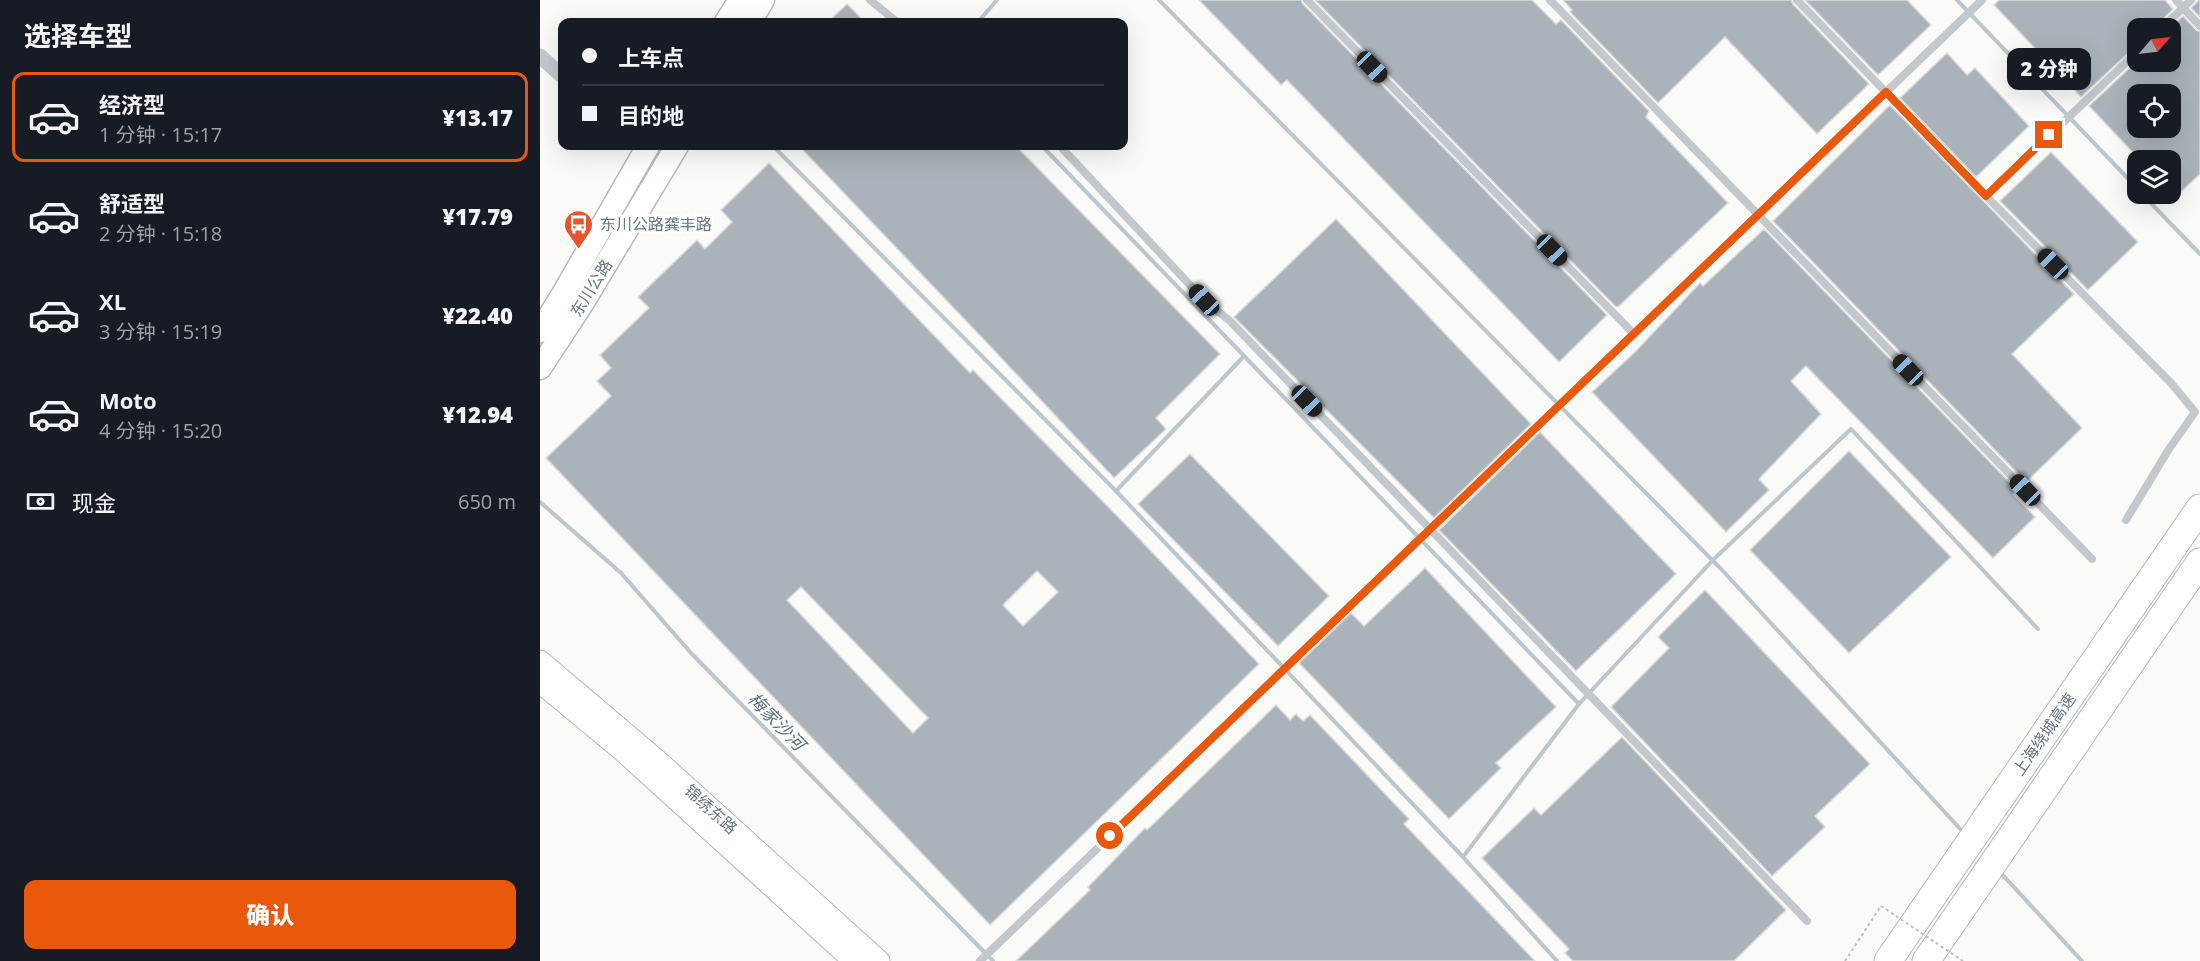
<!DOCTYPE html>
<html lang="zh">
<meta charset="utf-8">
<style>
:root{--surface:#171b24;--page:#242831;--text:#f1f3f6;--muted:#9ea1a6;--line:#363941;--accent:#ea580c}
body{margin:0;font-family:"Open Sans","Noto Sans SC",sans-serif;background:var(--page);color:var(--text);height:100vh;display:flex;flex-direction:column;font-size:22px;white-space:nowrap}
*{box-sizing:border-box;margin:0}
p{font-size:20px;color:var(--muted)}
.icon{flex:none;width:33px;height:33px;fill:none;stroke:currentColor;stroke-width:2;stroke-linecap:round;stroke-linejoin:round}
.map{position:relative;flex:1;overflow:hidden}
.sheet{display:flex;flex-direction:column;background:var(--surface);width:540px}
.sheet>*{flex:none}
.guide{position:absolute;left:18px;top:18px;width:570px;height:132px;border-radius:12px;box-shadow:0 6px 24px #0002;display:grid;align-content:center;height:132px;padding:0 24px;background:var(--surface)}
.needle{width:39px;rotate:62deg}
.controls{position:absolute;left:1587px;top:18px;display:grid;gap:12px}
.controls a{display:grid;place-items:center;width:54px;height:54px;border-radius:12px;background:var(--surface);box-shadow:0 6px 24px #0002;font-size:30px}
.end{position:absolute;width:27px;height:27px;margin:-14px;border:8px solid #ea580c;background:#fff;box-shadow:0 0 0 3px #fff}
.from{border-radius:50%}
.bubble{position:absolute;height:42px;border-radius:12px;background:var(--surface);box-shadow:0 6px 24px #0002;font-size:20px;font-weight:800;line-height:42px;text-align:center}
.car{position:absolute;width:18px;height:36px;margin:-18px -9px;border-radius:8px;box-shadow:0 0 4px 2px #0007;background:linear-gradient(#222 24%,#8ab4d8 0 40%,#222 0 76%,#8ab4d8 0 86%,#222 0)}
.guide b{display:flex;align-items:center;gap:21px;height:57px;font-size:22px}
.guide b+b{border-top:2px solid var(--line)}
.guide i{width:15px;height:15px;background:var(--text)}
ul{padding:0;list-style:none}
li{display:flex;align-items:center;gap:18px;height:90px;margin:0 12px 9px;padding:0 12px;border:3px solid transparent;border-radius:12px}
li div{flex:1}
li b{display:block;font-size:22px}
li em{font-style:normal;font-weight:800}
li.on{border-color:var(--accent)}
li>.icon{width:54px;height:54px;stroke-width:1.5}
h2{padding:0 24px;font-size:27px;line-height:72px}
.pay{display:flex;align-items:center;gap:15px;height:66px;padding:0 24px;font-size:22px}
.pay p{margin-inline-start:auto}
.action{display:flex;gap:12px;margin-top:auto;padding:12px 24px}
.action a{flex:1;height:69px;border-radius:12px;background:var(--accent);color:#fff;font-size:24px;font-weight:800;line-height:69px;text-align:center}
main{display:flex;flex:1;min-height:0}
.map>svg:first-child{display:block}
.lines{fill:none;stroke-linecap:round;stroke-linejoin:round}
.stream{stroke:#bbc7cb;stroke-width:4}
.building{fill:#aab3b9;stroke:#dcdcda;stroke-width:1.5;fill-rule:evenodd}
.secondary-casing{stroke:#b3babf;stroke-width:23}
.primary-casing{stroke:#b5babe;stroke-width:25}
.motorway-casing{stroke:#b4b9bd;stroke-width:29}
.path{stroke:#bbbfc2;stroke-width:2;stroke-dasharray:3 3;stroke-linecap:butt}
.service{stroke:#c3c8cc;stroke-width:8}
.minor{stroke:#c3c8cc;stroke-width:15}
.secondary{stroke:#fff;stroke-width:21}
.primary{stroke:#fff;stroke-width:22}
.motorway{stroke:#fff;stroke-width:27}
.path-bridge{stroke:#bbbfc2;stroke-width:2;stroke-dasharray:3 3;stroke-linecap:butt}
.route{stroke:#ea580c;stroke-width:8}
.labels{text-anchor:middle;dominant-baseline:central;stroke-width:6;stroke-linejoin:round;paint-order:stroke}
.poi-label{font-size:16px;fill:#657683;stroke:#fff;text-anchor:start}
.street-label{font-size:16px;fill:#657683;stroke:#fff}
.water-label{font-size:18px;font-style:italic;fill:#60757c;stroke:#fff}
</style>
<main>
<section class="sheet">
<h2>选择车型</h2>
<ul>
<li class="on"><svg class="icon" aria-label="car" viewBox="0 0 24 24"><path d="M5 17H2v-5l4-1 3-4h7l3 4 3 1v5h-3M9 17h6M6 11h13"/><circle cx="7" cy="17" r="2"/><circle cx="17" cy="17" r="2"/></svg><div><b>经济型</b><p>1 分钟 · 15:17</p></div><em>¥13.17</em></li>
<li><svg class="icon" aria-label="car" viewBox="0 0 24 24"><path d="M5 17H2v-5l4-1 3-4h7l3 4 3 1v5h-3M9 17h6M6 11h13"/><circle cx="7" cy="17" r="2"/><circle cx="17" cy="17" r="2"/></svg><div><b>舒适型</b><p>2 分钟 · 15:18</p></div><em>¥17.79</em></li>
<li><svg class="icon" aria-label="car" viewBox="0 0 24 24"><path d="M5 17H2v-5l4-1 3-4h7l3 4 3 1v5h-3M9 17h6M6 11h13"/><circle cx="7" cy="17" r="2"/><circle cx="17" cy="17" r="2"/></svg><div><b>XL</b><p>3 分钟 · 15:19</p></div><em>¥22.40</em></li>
<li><svg class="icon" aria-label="car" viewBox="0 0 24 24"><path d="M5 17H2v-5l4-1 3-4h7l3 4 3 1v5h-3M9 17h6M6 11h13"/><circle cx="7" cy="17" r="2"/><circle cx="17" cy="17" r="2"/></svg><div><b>Moto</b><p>4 分钟 · 15:20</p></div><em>¥12.94</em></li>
</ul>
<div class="pay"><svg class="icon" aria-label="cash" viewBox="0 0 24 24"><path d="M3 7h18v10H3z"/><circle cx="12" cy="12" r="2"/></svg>现金<p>650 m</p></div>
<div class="action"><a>确认</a></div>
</section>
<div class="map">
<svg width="1660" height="961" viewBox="0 0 1660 961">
<rect width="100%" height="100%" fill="#fafaf8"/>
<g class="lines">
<!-- stream -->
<g class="stream">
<path d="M 619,0 L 1183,571 L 1423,832"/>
<path d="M 1417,0 L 1598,189"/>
<path d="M 438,22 L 457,0"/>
<path d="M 233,146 L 576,491"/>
<path d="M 502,146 L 1039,704"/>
<path d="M 1602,194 L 1660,254"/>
<path d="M 704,356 L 576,491 L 923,857"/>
<path d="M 0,502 L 81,573 L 151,653 L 453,961"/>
<path d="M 1459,871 L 1542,961"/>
<path d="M 1017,961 L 923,857 L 1039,704 L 1173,560 L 1311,429 L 1498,629"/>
</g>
</g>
<!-- building -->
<g class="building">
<path d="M 659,0 L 761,0 L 763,4 L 1067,315 L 1019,362 L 747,80 L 741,85 Z"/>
<path d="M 775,0 L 992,0 L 1016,24 L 1021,20 L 1109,111 L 1106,117 L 1188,203 L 1079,306 L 1076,307 Z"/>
<path d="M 1023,0 L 1251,0 L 1253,4 L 1329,84 L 1277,134 L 1185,37 L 1118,103 L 1030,12 L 1032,10 Z"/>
<path d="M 1265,0 L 1367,0 L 1391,25 L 1338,75 Z"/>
<path d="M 1459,0 L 1625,0 L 1633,9 L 1614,28 L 1598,28 L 1598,44 L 1541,97 L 1454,5 Z"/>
<path d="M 1659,0 L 1660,0 L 1660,17 L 1651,8 Z"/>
<path d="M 307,4 L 325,22 L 288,22 Z"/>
<path d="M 1643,16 L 1656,30 L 1660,32 L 1660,174 L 1630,202 L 1630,160 L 1600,160 L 1549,106 L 1596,62 L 1630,62 L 1630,28 ZM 1598,94 L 1630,94 L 1630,128 L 1598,128 Z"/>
<path d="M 1407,53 L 1427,75 L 1435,68 L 1489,126 L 1436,177 L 1360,98 Z"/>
<path d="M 1350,105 L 1534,294 L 1472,354 L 1542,428 L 1486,482 L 1233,221 Z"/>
<path d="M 259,146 L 476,146 L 680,354 L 616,418 L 626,429 L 574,478 L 450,346 Z"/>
<path d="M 1511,152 L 1598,242 L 1548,290 L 1460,201 Z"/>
<path d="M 229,163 L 430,373 L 433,370 L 587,526 L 719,664 L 450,925 L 6,458 L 71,396 L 57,381 L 71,368 L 60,355 L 109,308 L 98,297 L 157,240 L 165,249 L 192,222 L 181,210 ZM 497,571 L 518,592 L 483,626 L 463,605 ZM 261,587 L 388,718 L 373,733 L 247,600 Z"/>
<path d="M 796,219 L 991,424 L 894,518 L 694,317 Z"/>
<path d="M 1224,229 L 1477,490 L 1473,494 L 1495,517 L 1453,558 L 1266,366 L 1251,381 L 1281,414 L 1219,479 L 1229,490 L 1186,532 L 1052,392 L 1095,352 L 1160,283 L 1163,286 Z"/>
<path d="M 1000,432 L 1136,574 L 1036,671 L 899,530 Z"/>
<path d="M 1309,451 L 1411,557 L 1309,653 L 1210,550 Z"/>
<path d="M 650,454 L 789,596 L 738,646 L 598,504 Z"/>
<path d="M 885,568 L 1016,707 L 956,763 L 961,768 L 909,819 L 759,663 L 811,613 L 824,626 Z"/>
<path d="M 1165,590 L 1330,764 L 1275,816 L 1285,827 L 1232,876 L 1071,707 L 1129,648 L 1118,637 Z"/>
<path d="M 736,705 L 750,720 L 756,714 L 763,721 L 770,715 L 869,819 L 864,824 L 995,961 L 476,961 L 550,890 L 548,887 L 605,828 L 607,830 Z"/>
<path d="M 1082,737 L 1246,910 L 1194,961 L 1033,961 L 1025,953 L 1029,949 L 942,858 L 994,808 L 1001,815 Z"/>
</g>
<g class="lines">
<defs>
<g id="secondary">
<path d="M 0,661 L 119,762 L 339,961"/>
<path d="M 0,682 L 83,751 L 314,961"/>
</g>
<g id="primary">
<path d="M 186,22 L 200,0"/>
<path d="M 210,22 L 223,0"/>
<path d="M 0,331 L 23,294 L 108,146"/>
<path d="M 0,368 L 42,304 L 137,146"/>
</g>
<g id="motorway">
<path d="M 1348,961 L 1660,508"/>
<path d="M 1386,961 L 1660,562"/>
</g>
</defs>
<!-- secondary casing -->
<use href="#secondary" class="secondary-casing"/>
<!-- primary casing -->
<use href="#primary" class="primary-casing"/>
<!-- motorway casing -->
<use href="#motorway" class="motorway-casing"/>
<!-- path -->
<path class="path" d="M 1305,961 L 1341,906"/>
<!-- service -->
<g class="service">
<path d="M 330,0 L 357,22"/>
<path d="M 767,0 L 1094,334"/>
<path d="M 1010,0 L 1552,559"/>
<path d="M 1257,0 L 1446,196 L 1598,51"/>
<path d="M 1636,0 L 1660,26"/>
<path d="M 1622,28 L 1651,0"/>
<path d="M 520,146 L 664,300 L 690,321 L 1267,921"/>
<path d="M 1446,196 L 1631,383 L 1655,412 L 1629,449 L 1586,520"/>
<path d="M 440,961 L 1442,0"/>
</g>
<!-- minor -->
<path class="minor" d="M 0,56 L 22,76"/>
<!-- secondary -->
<use href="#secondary" class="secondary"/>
<!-- primary -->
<use href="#primary" class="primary"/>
<!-- motorway -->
<use href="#motorway" class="motorway"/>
<!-- path-bridge -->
<path class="path-bridge" d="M 1341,906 L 1423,961"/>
</g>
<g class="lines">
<!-- route -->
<path class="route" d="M 570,836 L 1346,92 L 1446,196 L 1509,135"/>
</g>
<!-- icons -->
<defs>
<symbol id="bus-pin" viewBox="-11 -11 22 30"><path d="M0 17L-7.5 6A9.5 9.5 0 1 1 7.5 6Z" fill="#e4572e" stroke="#fff"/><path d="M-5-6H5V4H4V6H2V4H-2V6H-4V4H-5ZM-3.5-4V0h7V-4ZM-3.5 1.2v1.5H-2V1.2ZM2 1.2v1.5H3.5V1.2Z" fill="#fff"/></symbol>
</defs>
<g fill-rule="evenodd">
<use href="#bus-pin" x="22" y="208" width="33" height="45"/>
</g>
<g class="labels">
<!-- poi labels -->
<g class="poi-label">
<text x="60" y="224">东川公路龚丰路</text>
</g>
<!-- street labels -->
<g class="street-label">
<text transform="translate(51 288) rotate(-58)">东川公路</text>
<text transform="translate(1504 734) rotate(-55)">上海绕城高速</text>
<text transform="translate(171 809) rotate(42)">锦绣东路</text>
</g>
<!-- water labels -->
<g class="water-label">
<text transform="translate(237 721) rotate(46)">梅家沙河</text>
</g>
</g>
</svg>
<div class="controls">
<a><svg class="needle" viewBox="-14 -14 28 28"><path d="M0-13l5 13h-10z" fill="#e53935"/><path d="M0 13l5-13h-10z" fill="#9ea1a6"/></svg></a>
<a><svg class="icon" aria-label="locate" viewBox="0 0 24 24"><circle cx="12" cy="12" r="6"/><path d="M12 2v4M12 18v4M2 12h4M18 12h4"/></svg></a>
<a><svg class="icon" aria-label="layers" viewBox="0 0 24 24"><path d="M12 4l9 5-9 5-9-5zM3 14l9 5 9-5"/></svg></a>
</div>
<i class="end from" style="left:570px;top:836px"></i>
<i class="end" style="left:1509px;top:135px"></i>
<div class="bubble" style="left:1467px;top:48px;width:84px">2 分钟</div>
<i class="car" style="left:832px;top:67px;rotate:136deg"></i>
<i class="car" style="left:1012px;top:250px;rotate:136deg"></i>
<i class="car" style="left:1513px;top:264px;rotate:315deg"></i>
<i class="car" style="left:664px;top:300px;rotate:317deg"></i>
<i class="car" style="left:1368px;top:370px;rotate:316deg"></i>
<i class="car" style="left:767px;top:401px;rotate:136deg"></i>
<i class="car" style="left:1485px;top:490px;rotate:316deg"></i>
<div class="guide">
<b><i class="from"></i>上车点</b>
<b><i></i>目的地</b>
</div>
</div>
</main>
